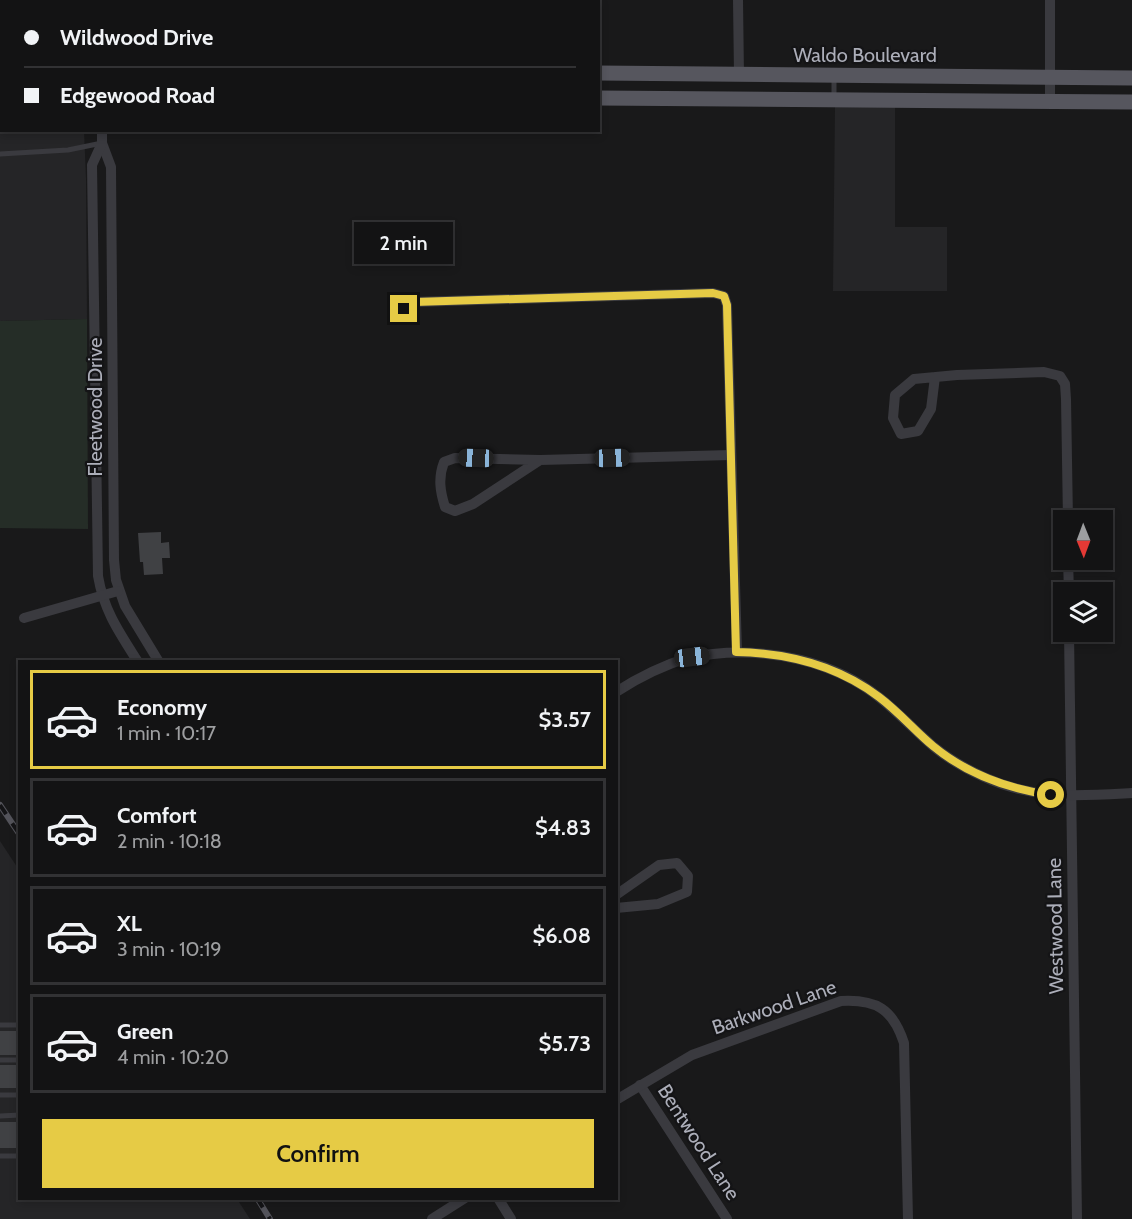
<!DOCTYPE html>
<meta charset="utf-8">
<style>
:root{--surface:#131314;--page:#1c1c1d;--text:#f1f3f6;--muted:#9d9ea0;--line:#323234;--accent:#e6cb45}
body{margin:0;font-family:Cabin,sans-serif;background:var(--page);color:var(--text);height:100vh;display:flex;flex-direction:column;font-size:22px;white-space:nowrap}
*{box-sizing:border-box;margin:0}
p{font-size:20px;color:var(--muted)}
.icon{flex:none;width:33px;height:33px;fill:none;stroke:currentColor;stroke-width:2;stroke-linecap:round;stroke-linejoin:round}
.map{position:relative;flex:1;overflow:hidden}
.side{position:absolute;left:18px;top:660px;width:600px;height:540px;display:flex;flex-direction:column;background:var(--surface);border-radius:0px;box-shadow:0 3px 9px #0003,0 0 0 2px var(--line)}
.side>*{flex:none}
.hud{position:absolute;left:0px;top:0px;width:600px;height:132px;box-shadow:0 3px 9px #0003,0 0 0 2px var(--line);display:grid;align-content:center;height:132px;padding:0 24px;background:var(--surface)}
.needle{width:39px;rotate:179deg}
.fabs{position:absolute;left:1053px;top:510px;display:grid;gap:12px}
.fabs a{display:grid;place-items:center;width:60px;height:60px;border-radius:0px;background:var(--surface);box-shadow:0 3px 9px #0003,0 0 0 2px var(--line);font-size:30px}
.end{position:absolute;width:27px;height:27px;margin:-14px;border:8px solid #e6cb45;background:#111;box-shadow:0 0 0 3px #111}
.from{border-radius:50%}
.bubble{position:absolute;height:42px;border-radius:0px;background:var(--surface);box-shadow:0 3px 9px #0003,0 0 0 2px var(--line);font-size:20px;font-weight:600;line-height:42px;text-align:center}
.car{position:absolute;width:18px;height:36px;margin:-18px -9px;border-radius:8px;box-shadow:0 0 4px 2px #0007;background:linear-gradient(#222 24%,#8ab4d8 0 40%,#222 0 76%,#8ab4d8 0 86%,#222 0)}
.hud b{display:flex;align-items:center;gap:21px;height:57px;font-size:22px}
.hud b+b{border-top:2px solid var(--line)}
.hud i{width:15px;height:15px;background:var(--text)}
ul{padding:10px 0 0;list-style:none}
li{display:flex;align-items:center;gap:18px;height:99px;margin:0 12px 9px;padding:0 12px;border:3px solid var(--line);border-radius:0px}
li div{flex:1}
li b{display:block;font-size:22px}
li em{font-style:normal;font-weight:600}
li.current{border-color:var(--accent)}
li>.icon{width:54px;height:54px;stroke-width:1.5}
.primary-button{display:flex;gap:12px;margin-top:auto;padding:12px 24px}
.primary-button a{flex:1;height:69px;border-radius:0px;background:var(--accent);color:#111;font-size:24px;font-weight:600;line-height:69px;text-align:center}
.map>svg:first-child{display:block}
.built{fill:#252527}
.green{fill:#252d27}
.building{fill:#404144}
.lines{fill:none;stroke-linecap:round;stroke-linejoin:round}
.service{stroke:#3a3a3f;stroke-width:5}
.minor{stroke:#3a3a3f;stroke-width:10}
.primary{stroke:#56565e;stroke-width:15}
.rail-casing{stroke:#53535a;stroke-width:6}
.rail{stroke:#141416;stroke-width:4;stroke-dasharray:11;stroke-linecap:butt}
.route{stroke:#e6cb45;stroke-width:8}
.labels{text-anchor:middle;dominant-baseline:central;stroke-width:4.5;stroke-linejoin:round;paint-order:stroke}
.street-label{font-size:20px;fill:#acaeb9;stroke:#141416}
</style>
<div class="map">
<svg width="1132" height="1219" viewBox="0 0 1132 1219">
<rect width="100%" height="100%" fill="#19191a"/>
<!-- built -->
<g class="built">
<path d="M 0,96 L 2,96 L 2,130 L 84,131 L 86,178 L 87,319 L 0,321 Z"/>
<path d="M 835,107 L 895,107 L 895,227 L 947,227 L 947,291 L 833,291 Z"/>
<path d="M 0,841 L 19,870 L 20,1198 L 237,1199 L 250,1219 L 0,1219 Z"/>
</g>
<!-- green -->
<path class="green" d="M 87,319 L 88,529 L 0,528 L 0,321 Z"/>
<!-- building -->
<g class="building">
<path d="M 161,532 L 161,543 L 169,542 L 170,558 L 162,558 L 163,574 L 144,575 L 143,562 L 140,562 L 138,533 Z"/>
<rect x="0" y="1031" width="20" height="24"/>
<rect x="0" y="1065" width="20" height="23"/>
<rect x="0" y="1122" width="20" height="26"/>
</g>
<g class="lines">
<!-- service -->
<g class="service">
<path d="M 834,77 L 834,98"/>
<path d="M 0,154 L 68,150 L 102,143"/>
<path d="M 0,1025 L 20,1025"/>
<path d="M 0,1060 L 20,1060"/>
<path d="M 0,1095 L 20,1095"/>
<path d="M 0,1116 L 20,1115"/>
<path d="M 0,1156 L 20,1156"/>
</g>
<!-- minor -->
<g class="minor">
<path d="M 557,0 L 557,2"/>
<path d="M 738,0 L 739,75"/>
<path d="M 1050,0 L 1050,101"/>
<path d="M 102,130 L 102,143 L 111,167 L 114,560 L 116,580 L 125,606 L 159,662"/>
<path d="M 102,143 L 92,165 L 98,576 C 104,611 119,632 138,662"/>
<path d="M 393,315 L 414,302 L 713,293 L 724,296 L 727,305 L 737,652"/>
<path d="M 935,377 L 931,409 L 918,431 L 901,434 L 893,418 L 895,395 L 914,379 L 957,375 L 1044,372 L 1060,376 L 1065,384 L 1066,399 L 1068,520"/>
<path d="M 540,460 L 473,504 L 455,511 L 445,507 C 440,491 438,478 444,462 L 455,458 L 540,460 L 731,455"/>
<path d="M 1068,560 L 1069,592"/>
<path d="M 24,618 L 118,591"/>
<path d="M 1069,632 L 1077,1219"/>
<path d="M 616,692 C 639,677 664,665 690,657 C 697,655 706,655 713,654 C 770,648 834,661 880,698 C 899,713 915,731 934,747 C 949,759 966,769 984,777 C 1034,800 1079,796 1132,793"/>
<path d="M 616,895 L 659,865 L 677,863 L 688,876 L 687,892 L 658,904 L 616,908"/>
<path d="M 640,1085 L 727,1219"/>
<path d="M 616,1100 L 692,1055 L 841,1001 C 876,999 893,1009 904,1043 L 908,1219"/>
<path d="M 498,1198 L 511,1219"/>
<path d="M 432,1219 L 465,1198"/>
</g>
<!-- primary -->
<g class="primary">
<path d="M 0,67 L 2,67"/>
<path d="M 598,73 L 1132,78"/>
<path d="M 0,88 L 2,88"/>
<path d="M 598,98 L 1132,102"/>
</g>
<defs>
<g id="rail">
<path d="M 0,805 L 20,835"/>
<path d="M 257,1198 L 270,1219"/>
</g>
</defs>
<!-- rail casing -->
<use href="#rail" class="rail-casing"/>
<!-- rail -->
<use href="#rail" class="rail"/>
</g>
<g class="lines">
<!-- route -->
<path class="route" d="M 404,309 L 414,302 L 713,293 L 724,296 L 727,305 L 736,652 C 787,653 838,666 879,697 C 899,712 915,731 933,746 C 967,774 1009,789 1051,795"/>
</g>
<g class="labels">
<!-- street labels -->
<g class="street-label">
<text x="865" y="55">Waldo Boulevard</text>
<text transform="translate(95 407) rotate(-90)">Fleetwood Drive</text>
<text transform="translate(1055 926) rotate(-91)">Westwood Lane</text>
<text transform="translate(774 1007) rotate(-19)">Barkwood Lane</text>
<text transform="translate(699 1142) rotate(57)">Bentwood Lane</text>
</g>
</g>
</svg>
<div class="fabs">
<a><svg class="needle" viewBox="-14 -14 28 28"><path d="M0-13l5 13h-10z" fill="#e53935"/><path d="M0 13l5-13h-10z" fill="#9d9ea0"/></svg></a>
<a><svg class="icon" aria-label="layers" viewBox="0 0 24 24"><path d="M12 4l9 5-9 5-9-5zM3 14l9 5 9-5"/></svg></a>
</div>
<i class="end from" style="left:1051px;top:795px"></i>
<i class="end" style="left:404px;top:309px"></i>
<div class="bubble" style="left:354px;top:222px;width:99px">2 min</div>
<i class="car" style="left:476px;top:458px;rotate:272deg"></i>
<i class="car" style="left:612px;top:458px;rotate:88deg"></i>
<i class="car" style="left:692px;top:657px;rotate:83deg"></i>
<div class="hud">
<b><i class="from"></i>Wildwood Drive</b>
<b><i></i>Edgewood Road</b>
</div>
<section class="side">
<ul>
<li class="current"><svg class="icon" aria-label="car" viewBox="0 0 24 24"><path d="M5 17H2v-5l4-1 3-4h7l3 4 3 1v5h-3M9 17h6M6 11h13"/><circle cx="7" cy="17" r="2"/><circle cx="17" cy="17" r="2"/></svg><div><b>Economy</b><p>1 min · 10:17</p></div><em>$3.57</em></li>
<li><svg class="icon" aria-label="car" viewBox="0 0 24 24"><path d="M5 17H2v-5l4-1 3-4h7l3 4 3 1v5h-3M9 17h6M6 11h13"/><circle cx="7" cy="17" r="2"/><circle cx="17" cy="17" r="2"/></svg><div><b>Comfort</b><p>2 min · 10:18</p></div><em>$4.83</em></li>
<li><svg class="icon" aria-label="car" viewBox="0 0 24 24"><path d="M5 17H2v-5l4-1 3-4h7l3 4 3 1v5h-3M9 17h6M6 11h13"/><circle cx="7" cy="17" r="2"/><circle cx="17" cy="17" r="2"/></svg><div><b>XL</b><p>3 min · 10:19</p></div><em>$6.08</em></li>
<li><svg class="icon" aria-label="car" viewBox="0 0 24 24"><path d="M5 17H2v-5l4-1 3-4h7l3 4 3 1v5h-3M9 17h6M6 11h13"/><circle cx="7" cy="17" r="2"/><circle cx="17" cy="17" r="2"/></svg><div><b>Green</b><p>4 min · 10:20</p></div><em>$5.73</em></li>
</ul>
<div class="primary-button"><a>Confirm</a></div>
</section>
</div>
